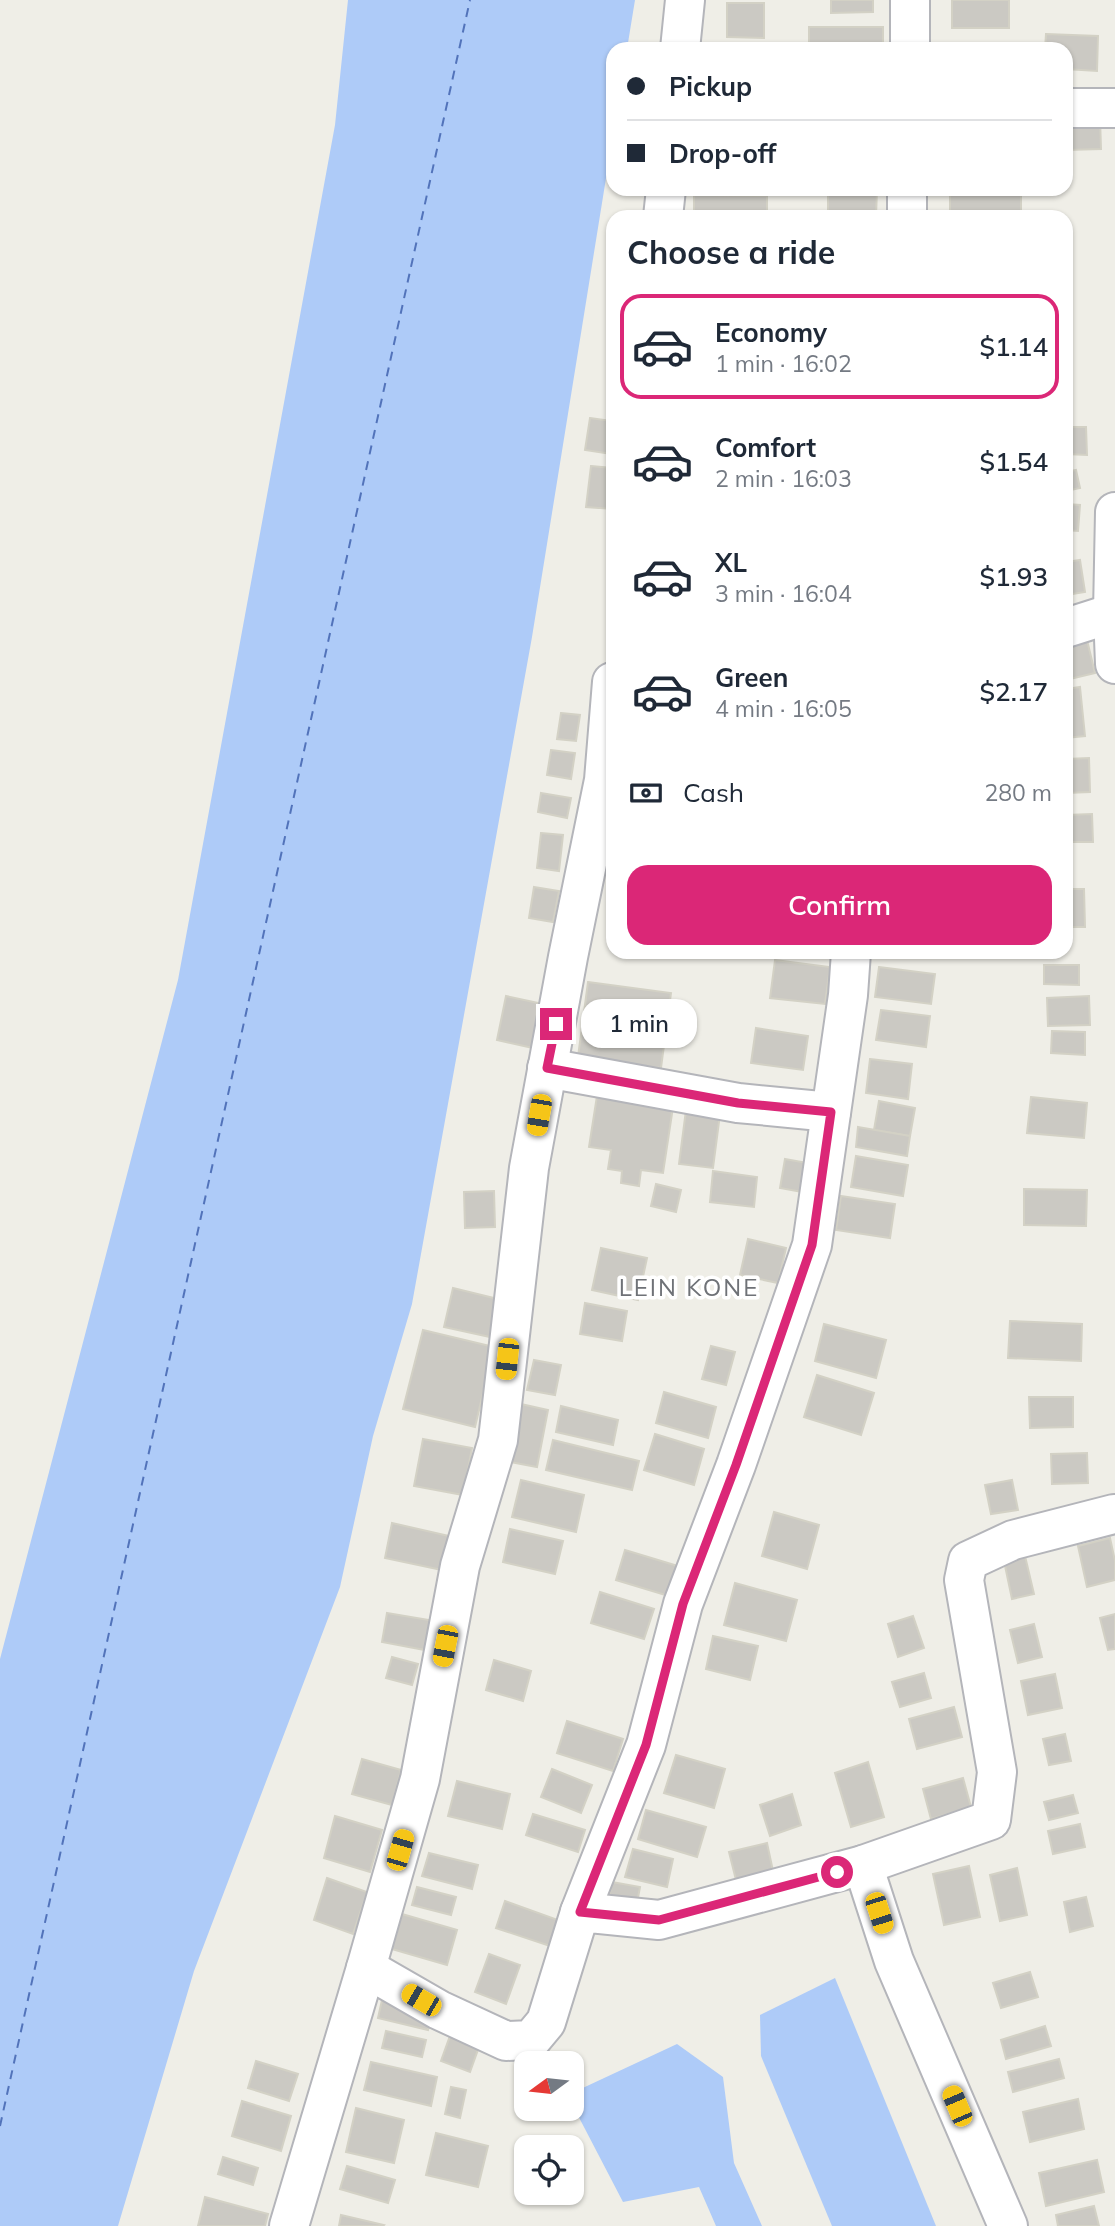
<!DOCTYPE html>
<meta charset="utf-8">
<style>
:root{--surface:#fff;--page:#f2f2f3;--text:#1f2937;--muted:#747a83;--line:#e0e1e3;--accent:#db2777}
body{margin:0;font-family:Mulish,sans-serif;background:var(--page);color:var(--text);height:100vh;display:flex;flex-direction:column;font-size:26px;white-space:nowrap}
*{box-sizing:border-box;margin:0}
p{font-size:23px;color:var(--muted)}
.icon{flex:none;width:38px;height:38px;fill:none;stroke:currentColor;stroke-width:2;stroke-linecap:round;stroke-linejoin:round}
.map{position:relative;flex:1;overflow:hidden}
.details{position:absolute;left:606px;top:210px;width:467px;height:749px;display:flex;flex-direction:column;background:var(--surface);border-radius:21px;box-shadow:0 2px 5px #0004}
.details>*{flex:none}
.banner{position:absolute;left:606px;top:42px;width:467px;height:154px;border-radius:21px;box-shadow:0 2px 5px #0004;display:grid;align-content:center;height:154px;padding:0 21px;background:var(--surface)}
.needle{width:46px;rotate:255deg}
.controls{position:absolute;left:514px;top:2051px;display:grid;gap:14px}
.controls a{display:grid;place-items:center;width:70px;height:70px;border-radius:14px;background:var(--surface);box-shadow:0 2px 5px #0004;font-size:35px}
.end{position:absolute;width:32px;height:32px;margin:-16px;border:9px solid #db2777;background:#fff;box-shadow:0 0 0 4px #fff}
.from{border-radius:50%}
.bubble{position:absolute;height:49px;border-radius:21px;background:var(--surface);box-shadow:0 2px 5px #0004;font-size:23px;font-weight:600;line-height:49px;text-align:center}
.car{position:absolute;width:21px;height:42px;margin:-21px -10px;border-radius:9px;box-shadow:0 0 5px 2px #0007;background:linear-gradient(#f5c518 24%,#345 0 40%,#f5c518 0 76%,#345 0 86%,#f5c518 0)}
.banner b{display:flex;align-items:center;gap:24px;height:66px;font-size:26px}
.banner b+b{border-top:2px solid var(--line)}
.banner i{width:18px;height:18px;background:var(--text)}
ul{padding:0;list-style:none}
li{display:flex;align-items:center;gap:21px;height:105px;margin:0 14px 10px;padding:0 7px;border:4px solid transparent;border-radius:21px}
li div{flex:1}
li b{display:block;font-size:26px}
li em{font-style:normal;font-weight:600}
li.on{border-color:var(--accent)}
li>.icon{width:63px;height:63px;stroke-width:1.5}
h2{padding:0 21px;font-size:32px;line-height:84px}
.pay{display:flex;align-items:center;gap:18px;height:77px;padding:0 21px;font-size:26px}
.pay p{margin-inline-start:auto}
.cta{display:flex;gap:14px;margin-top:auto;padding:14px 21px}
.cta a{flex:1;height:80px;border-radius:21px;background:var(--accent);color:#fff;font-size:28px;font-weight:600;line-height:80px;text-align:center}
.map>svg:first-child{display:block}
.water{fill:#aecbf8}
.lines{fill:none;stroke-linecap:round;stroke-linejoin:round}
.ferry{stroke:#5273ba;stroke-width:2;stroke-dasharray:9 7;stroke-linecap:butt}
.building{fill:#cbc9c3;stroke:#d3d1c5;stroke-width:2}
.minor-casing{stroke:#b4b5ba;stroke-width:42}
.minor{stroke:#fff;stroke-width:38}
.route{stroke:#db2777;stroke-width:9}
.labels{text-anchor:middle;dominant-baseline:central;stroke-width:7;stroke-linejoin:round;paint-order:stroke}
.quarter-label{font-size:24px;letter-spacing:2px;fill:#6f7277;stroke:#fff}
</style>
<div class="map">
<svg width="1115" height="2226" viewBox="0 0 1115 2226">
<rect width="100%" height="100%" fill="#efeee7"/>
<!-- water -->
<g class="water">
<path d="M 348,0 L 635,0 L 627,49 L 612,49 L 612,141 L 532,637 L 412,1304 L 373,1436 L 340,1587 L 194,1971 L 118,2226 L 0,2226 L 0,1659 L 178,980 L 335,125 Z"/>
<path d="M 835,1978 L 936,2226 L 832,2226 L 761,2056 L 760,2015 Z"/>
<path d="M 677,2044 L 723,2077 L 734,2163 L 762,2226 L 716,2226 L 699,2187 L 623,2202 L 572,2104 L 572,2093 Z"/>
</g>
<g class="lines">
<!-- ferry -->
<path class="ferry" d="M 0,2126 L 470,0"/>
</g>
<!-- building -->
<g class="building">
<path d="M 831,0 L 873,0 L 873,12 L 831,13 Z"/>
<rect x="952" y="0" width="57" height="28"/>
<path d="M 727,3 L 764,3 L 764,38 L 727,37 Z"/>
<rect x="809" y="27" width="74" height="22"/>
<path d="M 1046,34 L 1098,36 L 1097,71 L 1066,69 L 1066,49 L 1045,49 Z"/>
<path d="M 1066,117 L 1100,117 L 1101,149 L 1066,150 Z"/>
<path d="M 828,189 L 877,189 L 876,217 L 828,217 Z"/>
<path d="M 950,189 L 1021,189 L 1021,215 L 950,214 Z"/>
<path d="M 694,195 L 767,196 L 767,217 L 694,217 Z"/>
<path d="M 590,418 L 612,421 L 612,454 L 585,450 Z"/>
<path d="M 1066,427 L 1086,427 L 1087,455 L 1066,454 Z"/>
<path d="M 591,466 L 612,468 L 612,509 L 586,507 Z"/>
<path d="M 1076,470 L 1080,488 L 1066,491 L 1066,472 Z"/>
<path d="M 1066,504 L 1080,505 L 1078,531 L 1066,530 Z"/>
<path d="M 1080,560 L 1085,592 L 1066,595 L 1066,562 Z"/>
<path d="M 1087,640 L 1095,673 L 1066,680 L 1066,645 Z"/>
<path d="M 1080,687 L 1085,736 L 1066,738 L 1066,689 Z"/>
<path d="M 561,713 L 580,715 L 576,741 L 557,739 Z"/>
<path d="M 551,750 L 575,753 L 571,779 L 547,775 Z"/>
<path d="M 1089,758 L 1090,792 L 1066,793 L 1066,759 Z"/>
<path d="M 541,793 L 571,798 L 567,818 L 538,812 Z"/>
<path d="M 1092,814 L 1093,842 L 1066,842 L 1066,815 Z"/>
<path d="M 541,833 L 563,835 L 559,871 L 537,868 Z"/>
<path d="M 534,887 L 559,891 L 553,922 L 529,918 Z"/>
<path d="M 1066,889 L 1084,889 L 1085,927 L 1066,927 Z"/>
<path d="M 775,960 L 830,967 L 825,1004 L 770,998 Z"/>
<path d="M 1044,965 L 1079,965 L 1079,985 L 1044,984 Z"/>
<path d="M 879,967 L 935,974 L 931,1004 L 875,997 Z"/>
<path d="M 588,982 L 671,993 L 661,1068 L 578,1057 Z"/>
<path d="M 506,996 L 543,1004 L 533,1048 L 497,1040 Z"/>
<path d="M 1089,996 L 1090,1025 L 1048,1026 L 1047,998 Z"/>
<path d="M 881,1010 L 930,1016 L 926,1047 L 876,1040 Z"/>
<path d="M 756,1028 L 808,1036 L 803,1070 L 751,1063 Z"/>
<path d="M 1052,1031 L 1085,1032 L 1085,1055 L 1051,1053 Z"/>
<path d="M 870,1059 L 912,1064 L 908,1099 L 866,1093 Z"/>
<path d="M 597,1096 L 673,1107 L 663,1173 L 641,1170 L 639,1186 L 621,1183 L 622,1171 L 608,1169 L 611,1150 L 589,1147 Z"/>
<path d="M 1031,1097 L 1087,1103 L 1084,1138 L 1027,1133 Z"/>
<path d="M 879,1101 L 915,1108 L 910,1136 L 874,1130 Z"/>
<path d="M 686,1110 L 720,1114 L 713,1168 L 679,1164 Z"/>
<path d="M 858,1127 L 910,1136 L 907,1156 L 856,1147 Z"/>
<path d="M 856,1156 L 908,1165 L 903,1196 L 851,1187 Z"/>
<path d="M 785,1159 L 813,1164 L 808,1193 L 780,1188 Z"/>
<path d="M 713,1171 L 757,1177 L 754,1207 L 710,1202 Z"/>
<path d="M 656,1184 L 681,1190 L 676,1212 L 651,1206 Z"/>
<path d="M 1024,1189 L 1087,1190 L 1086,1226 L 1024,1225 Z"/>
<path d="M 494,1191 L 495,1227 L 465,1228 L 464,1192 Z"/>
<path d="M 841,1196 L 895,1204 L 890,1238 L 836,1230 Z"/>
<path d="M 748,1239 L 786,1248 L 778,1283 L 740,1275 Z"/>
<path d="M 601,1248 L 647,1258 L 638,1300 L 592,1290 Z"/>
<path d="M 453,1288 L 498,1299 L 490,1337 L 444,1327 Z"/>
<path d="M 585,1303 L 627,1311 L 622,1341 L 580,1334 Z"/>
<path d="M 1010,1321 L 1082,1324 L 1081,1361 L 1008,1358 Z"/>
<path d="M 824,1324 L 886,1340 L 876,1378 L 815,1361 Z"/>
<path d="M 423,1330 L 494,1347 L 475,1427 L 403,1409 Z"/>
<path d="M 711,1346 L 735,1352 L 726,1385 L 702,1379 Z"/>
<path d="M 534,1360 L 561,1365 L 555,1395 L 527,1390 Z"/>
<path d="M 817,1375 L 874,1393 L 861,1435 L 804,1417 Z"/>
<path d="M 664,1392 L 716,1407 L 708,1438 L 656,1423 Z"/>
<path d="M 1029,1397 L 1073,1397 L 1073,1427 L 1030,1428 Z"/>
<path d="M 521,1404 L 548,1410 L 537,1467 L 510,1462 Z"/>
<path d="M 561,1406 L 618,1420 L 613,1445 L 556,1432 Z"/>
<path d="M 655,1434 L 704,1449 L 694,1485 L 644,1470 Z"/>
<path d="M 423,1439 L 472,1448 L 463,1495 L 414,1486 Z"/>
<path d="M 553,1440 L 639,1461 L 632,1490 L 546,1470 Z"/>
<path d="M 1087,1453 L 1088,1483 L 1052,1484 L 1051,1454 Z"/>
<path d="M 521,1480 L 584,1495 L 576,1532 L 512,1517 Z"/>
<path d="M 1012,1480 L 1018,1510 L 991,1514 L 985,1485 Z"/>
<path d="M 774,1512 L 819,1525 L 807,1569 L 762,1556 Z"/>
<path d="M 392,1523 L 449,1536 L 442,1570 L 385,1558 Z"/>
<path d="M 510,1529 L 563,1541 L 555,1574 L 503,1562 Z"/>
<path d="M 1110,1538 L 1115,1561 L 1115,1580 L 1087,1587 L 1078,1546 Z"/>
<path d="M 625,1550 L 681,1567 L 672,1597 L 616,1580 Z"/>
<path d="M 1025,1556 L 1034,1594 L 1012,1599 L 1004,1561 Z"/>
<path d="M 735,1583 L 797,1600 L 786,1641 L 724,1625 Z"/>
<path d="M 600,1592 L 654,1609 L 644,1639 L 591,1623 Z"/>
<path d="M 387,1613 L 435,1621 L 430,1651 L 382,1642 Z"/>
<path d="M 1115,1614 L 1115,1649 L 1108,1650 L 1100,1618 Z"/>
<path d="M 913,1616 L 924,1648 L 898,1657 L 888,1624 Z"/>
<path d="M 1034,1624 L 1042,1657 L 1018,1663 L 1010,1630 Z"/>
<path d="M 713,1636 L 758,1646 L 750,1680 L 706,1669 Z"/>
<path d="M 392,1657 L 418,1664 L 412,1685 L 386,1678 Z"/>
<path d="M 494,1660 L 531,1671 L 523,1701 L 486,1690 Z"/>
<path d="M 924,1673 L 931,1698 L 900,1707 L 892,1682 Z"/>
<path d="M 1055,1674 L 1062,1708 L 1028,1715 L 1021,1681 Z"/>
<path d="M 954,1707 L 962,1737 L 917,1749 L 909,1719 Z"/>
<path d="M 567,1721 L 623,1739 L 613,1771 L 557,1753 Z"/>
<path d="M 1065,1734 L 1071,1761 L 1049,1765 L 1043,1739 Z"/>
<path d="M 676,1755 L 725,1769 L 714,1808 L 664,1793 Z"/>
<path d="M 362,1759 L 401,1770 L 392,1805 L 352,1794 Z"/>
<path d="M 868,1762 L 884,1817 L 851,1827 L 835,1773 Z"/>
<path d="M 552,1769 L 592,1785 L 581,1813 L 541,1797 Z"/>
<path d="M 963,1778 L 971,1807 L 931,1819 L 923,1789 Z"/>
<path d="M 457,1781 L 510,1794 L 502,1829 L 448,1816 Z"/>
<path d="M 792,1794 L 801,1825 L 770,1836 L 760,1805 Z"/>
<path d="M 1073,1795 L 1078,1813 L 1049,1820 L 1044,1802 Z"/>
<path d="M 646,1810 L 706,1827 L 697,1857 L 638,1839 Z"/>
<path d="M 533,1814 L 585,1830 L 578,1852 L 526,1835 Z"/>
<path d="M 335,1816 L 382,1830 L 370,1872 L 324,1858 Z"/>
<path d="M 1080,1824 L 1085,1847 L 1053,1854 L 1048,1831 Z"/>
<path d="M 767,1843 L 773,1871 L 736,1880 L 729,1852 Z"/>
<path d="M 633,1849 L 673,1859 L 667,1887 L 625,1877 Z"/>
<path d="M 429,1853 L 478,1865 L 472,1889 L 422,1876 Z"/>
<path d="M 969,1866 L 980,1917 L 944,1925 L 933,1874 Z"/>
<path d="M 1017,1868 L 1027,1915 L 1000,1921 L 990,1875 Z"/>
<path d="M 327,1878 L 367,1892 L 353,1934 L 314,1920 Z"/>
<path d="M 612,1882 L 640,1887 L 637,1903 L 609,1897 Z"/>
<path d="M 417,1887 L 456,1897 L 451,1915 L 412,1905 Z"/>
<path d="M 1086,1897 L 1093,1926 L 1070,1932 L 1064,1902 Z"/>
<path d="M 505,1901 L 558,1920 L 550,1946 L 496,1928 Z"/>
<path d="M 402,1914 L 457,1930 L 447,1965 L 392,1949 Z"/>
<path d="M 489,1954 L 520,1965 L 506,2004 L 475,1992 Z"/>
<path d="M 1030,1972 L 1038,1997 L 1001,2008 L 993,1983 Z"/>
<path d="M 382,2000 L 433,2012 L 428,2030 L 378,2018 Z"/>
<path d="M 1045,2026 L 1051,2046 L 1006,2059 L 1001,2040 Z"/>
<path d="M 386,2031 L 426,2040 L 422,2057 L 382,2048 Z"/>
<path d="M 451,2033 L 480,2044 L 470,2072 L 441,2061 Z"/>
<path d="M 1059,2059 L 1064,2078 L 1013,2092 L 1008,2072 Z"/>
<path d="M 256,2061 L 298,2074 L 289,2101 L 248,2088 Z"/>
<path d="M 371,2062 L 437,2077 L 431,2106 L 364,2090 Z"/>
<path d="M 451,2087 L 466,2090 L 460,2118 L 445,2114 Z"/>
<path d="M 1078,2099 L 1084,2129 L 1030,2142 L 1023,2112 Z"/>
<path d="M 242,2101 L 291,2116 L 281,2151 L 232,2136 Z"/>
<path d="M 356,2108 L 404,2120 L 394,2163 L 346,2152 Z"/>
<path d="M 436,2133 L 488,2146 L 478,2187 L 426,2175 Z"/>
<path d="M 223,2157 L 258,2168 L 253,2185 L 218,2174 Z"/>
<path d="M 1097,2160 L 1104,2192 L 1046,2206 L 1039,2173 Z"/>
<path d="M 347,2166 L 395,2180 L 388,2203 L 340,2189 Z"/>
<path d="M 205,2197 L 268,2214 L 265,2226 L 198,2226 Z"/>
<path d="M 1094,2206 L 1099,2226 L 1058,2226 L 1056,2215 Z"/>
<path d="M 341,2215 L 384,2225 L 383,2226 L 339,2226 Z"/>
</g>
<g class="lines">
<defs>
<g id="minor">
<path d="M 680,49 L 685,0"/>
<path d="M 910,49 L 910,0"/>
<path d="M 1066,108 L 1115,108"/>
<path d="M 663,217 L 666,189"/>
<path d="M 907,217 L 907,189"/>
<path d="M 1115,512 L 1113,613 L 1115,664"/>
<path d="M 1066,628 L 1113,613"/>
<path d="M 547,1068 L 738,1103 L 831,1112"/>
<path d="M 863,1865 L 894,1961 L 1008,2226"/>
<path d="M 580,1912 L 646,1745 L 683,1604 L 736,1465 L 812,1245 L 848,995 L 851,952"/>
<path d="M 366,1968 L 420,1779 L 460,1566 L 498,1440 L 529,1168 L 568,957 L 604,780 L 612,682"/>
<path d="M 289,2226 L 366,1968 L 439,2010 L 506,2041 L 531,2040 L 546,2022 L 580,1912 L 659,1920 L 863,1865 L 991,1820 L 997,1772 L 964,1580 L 968,1561 L 1013,1540 L 1114,1514"/>
</g>
</defs>
<!-- minor casing -->
<use href="#minor" class="minor-casing"/>
<!-- minor -->
<use href="#minor" class="minor"/>
</g>
<g class="lines">
<!-- route -->
<path class="route" d="M 556,1024 L 547,1068 L 738,1103 L 831,1112 L 812,1245 L 736,1465 L 683,1604 L 646,1745 L 580,1912 L 659,1920 L 837,1872"/>
</g>
<g class="labels">
<!-- quarter labels -->
<g class="quarter-label">
<text x="689" y="1287">LEIN KONE</text>
</g>
</g>
</svg>
<div class="controls">
<a><svg class="needle" viewBox="-14 -14 28 28"><path d="M0-13l5 13h-10z" fill="#e53935"/><path d="M0 13l5-13h-10z" fill="#747a83"/></svg></a>
<a><svg class="icon" aria-label="locate" viewBox="0 0 24 24"><circle cx="12" cy="12" r="6"/><path d="M12 2v4M12 18v4M2 12h4M18 12h4"/></svg></a>
</div>
<i class="end from" style="left:837px;top:1872px"></i>
<i class="end" style="left:556px;top:1024px"></i>
<div class="bubble" style="left:581px;top:999px;width:116px">1 min</div>
<i class="car" style="left:539px;top:1115px;rotate:190deg"></i>
<i class="car" style="left:507px;top:1359px;rotate:186deg"></i>
<i class="car" style="left:445px;top:1646px;rotate:191deg"></i>
<i class="car" style="left:400px;top:1850px;rotate:16deg"></i>
<i class="car" style="left:879px;top:1913px;rotate:162deg"></i>
<i class="car" style="left:421px;top:2000px;rotate:300deg"></i>
<i class="car" style="left:957px;top:2106px;rotate:337deg"></i>
<div class="banner">
<b><i class="from"></i>Pickup</b>
<b><i></i>Drop-off</b>
</div>
<section class="details">
<h2>Choose a ride</h2>
<ul>
<li class="on"><svg class="icon" aria-label="car" viewBox="0 0 24 24"><path d="M5 17H2v-5l4-1 3-4h7l3 4 3 1v5h-3M9 17h6M6 11h13"/><circle cx="7" cy="17" r="2"/><circle cx="17" cy="17" r="2"/></svg><div><b>Economy</b><p>1 min · 16:02</p></div><em>$1.14</em></li>
<li><svg class="icon" aria-label="car" viewBox="0 0 24 24"><path d="M5 17H2v-5l4-1 3-4h7l3 4 3 1v5h-3M9 17h6M6 11h13"/><circle cx="7" cy="17" r="2"/><circle cx="17" cy="17" r="2"/></svg><div><b>Comfort</b><p>2 min · 16:03</p></div><em>$1.54</em></li>
<li><svg class="icon" aria-label="car" viewBox="0 0 24 24"><path d="M5 17H2v-5l4-1 3-4h7l3 4 3 1v5h-3M9 17h6M6 11h13"/><circle cx="7" cy="17" r="2"/><circle cx="17" cy="17" r="2"/></svg><div><b>XL</b><p>3 min · 16:04</p></div><em>$1.93</em></li>
<li><svg class="icon" aria-label="car" viewBox="0 0 24 24"><path d="M5 17H2v-5l4-1 3-4h7l3 4 3 1v5h-3M9 17h6M6 11h13"/><circle cx="7" cy="17" r="2"/><circle cx="17" cy="17" r="2"/></svg><div><b>Green</b><p>4 min · 16:05</p></div><em>$2.17</em></li>
</ul>
<div class="pay"><svg class="icon" aria-label="cash" viewBox="0 0 24 24"><path d="M3 7h18v10H3z"/><circle cx="12" cy="12" r="2"/></svg>Cash<p>280 m</p></div>
<div class="cta"><a>Confirm</a></div>
</section>
</div>
